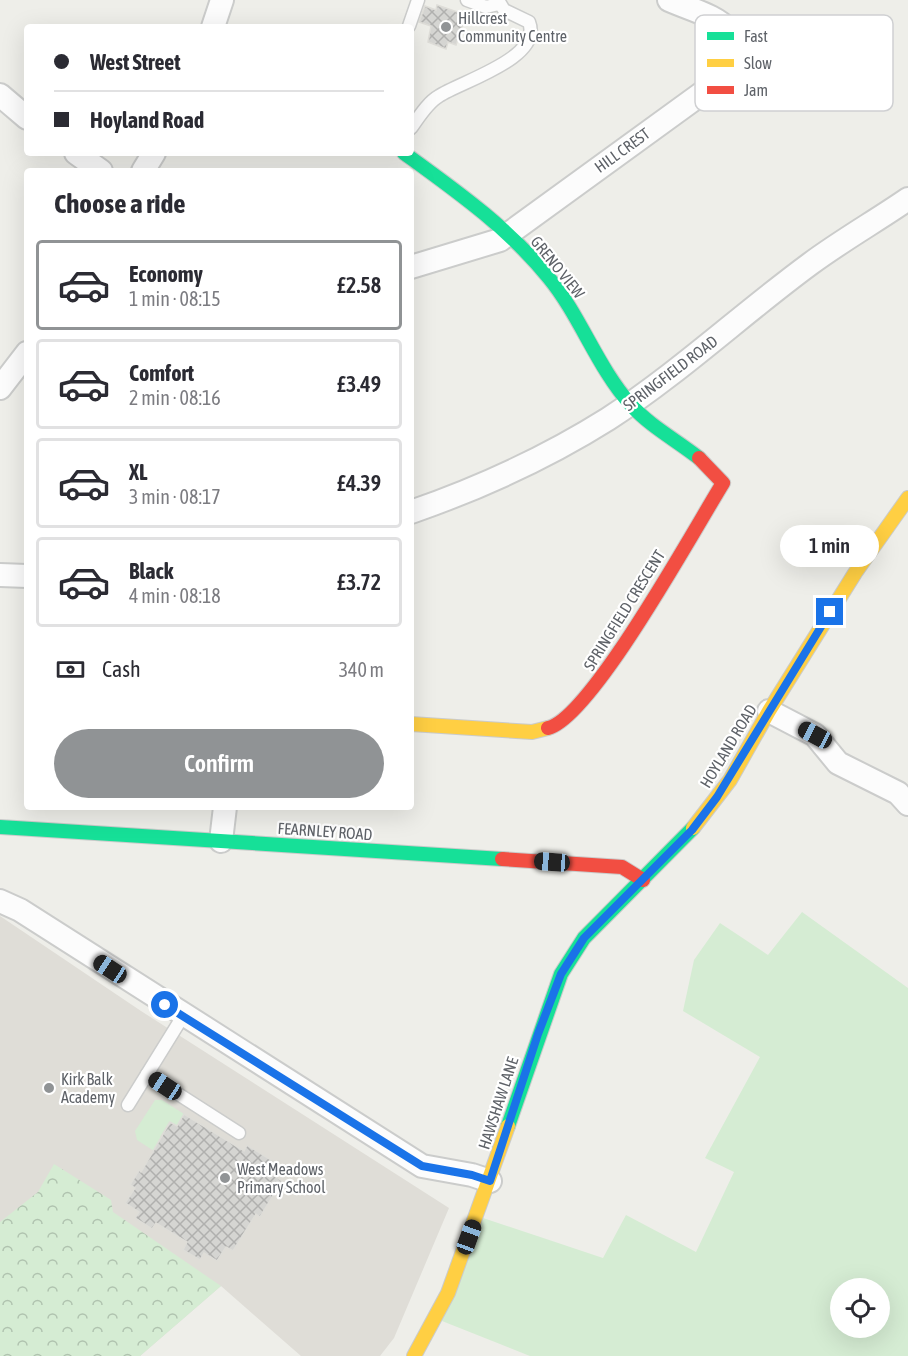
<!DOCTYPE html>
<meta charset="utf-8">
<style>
:root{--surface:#fff;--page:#f2f2f3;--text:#2b2b33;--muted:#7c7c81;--line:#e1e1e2;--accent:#909395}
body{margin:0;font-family:"Asap Condensed",sans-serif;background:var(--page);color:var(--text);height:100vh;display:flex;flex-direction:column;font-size:22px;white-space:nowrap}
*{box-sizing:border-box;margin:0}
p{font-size:20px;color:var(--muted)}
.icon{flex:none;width:33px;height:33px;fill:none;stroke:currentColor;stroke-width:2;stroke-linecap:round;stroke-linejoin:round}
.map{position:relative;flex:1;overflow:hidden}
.side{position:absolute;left:24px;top:168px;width:390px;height:642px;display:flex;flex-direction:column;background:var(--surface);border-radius:6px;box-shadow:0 6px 24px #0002}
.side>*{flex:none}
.hud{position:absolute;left:24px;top:24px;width:390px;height:132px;border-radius:6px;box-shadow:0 6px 24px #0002;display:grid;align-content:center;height:132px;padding:0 30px;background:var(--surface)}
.tools{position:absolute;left:830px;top:1278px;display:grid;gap:12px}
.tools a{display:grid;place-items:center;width:60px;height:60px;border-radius:50%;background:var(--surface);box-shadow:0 6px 24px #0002;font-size:30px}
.end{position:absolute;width:27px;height:27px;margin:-14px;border:8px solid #1a73e8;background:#fff;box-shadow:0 0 0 3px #fff}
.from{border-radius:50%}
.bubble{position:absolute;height:42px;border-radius:21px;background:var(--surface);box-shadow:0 6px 24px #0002;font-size:20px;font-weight:600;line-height:42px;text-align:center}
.car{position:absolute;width:18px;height:36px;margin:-18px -9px;border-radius:8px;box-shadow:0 0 4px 2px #0007;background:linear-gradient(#222 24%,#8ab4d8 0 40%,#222 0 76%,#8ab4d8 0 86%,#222 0)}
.hud b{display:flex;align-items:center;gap:21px;height:57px;font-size:22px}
.hud b+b{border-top:2px solid var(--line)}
.hud i{width:15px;height:15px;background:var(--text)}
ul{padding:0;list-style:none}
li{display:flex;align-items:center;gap:18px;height:90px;margin:0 12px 9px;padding:0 18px;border:3px solid var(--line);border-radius:6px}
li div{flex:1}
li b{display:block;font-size:22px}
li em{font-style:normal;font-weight:600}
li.on{border-color:var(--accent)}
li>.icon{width:54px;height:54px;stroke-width:1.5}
h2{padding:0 30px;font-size:27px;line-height:72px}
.pay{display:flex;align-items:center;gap:15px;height:66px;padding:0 30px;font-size:22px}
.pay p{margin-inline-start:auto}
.action{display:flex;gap:12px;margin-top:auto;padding:12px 30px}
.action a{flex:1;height:69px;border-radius:36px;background:var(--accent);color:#fff;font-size:24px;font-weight:600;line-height:69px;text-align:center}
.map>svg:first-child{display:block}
.education{fill:#dfddd7}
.green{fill:#d5ecd3;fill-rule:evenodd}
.forest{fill:url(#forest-crowns)}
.building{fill:url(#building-cross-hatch);stroke:#deddd8;stroke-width:1.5}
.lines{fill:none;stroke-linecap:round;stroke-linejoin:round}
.lane-casing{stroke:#cbcccb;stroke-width:15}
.street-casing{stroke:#cbcccb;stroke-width:26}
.fast-casing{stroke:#cacbca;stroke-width:16}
.slow-casing{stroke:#cacbca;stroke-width:16}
.jam-casing{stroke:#cacbca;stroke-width:16}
.lane{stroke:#fcfcfc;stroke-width:12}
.street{stroke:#fcfcfc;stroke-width:22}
.fast{stroke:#16e098;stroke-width:14}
.slow{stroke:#ffcf43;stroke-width:14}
.jam{stroke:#f24e42;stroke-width:14}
.route{stroke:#1a73e8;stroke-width:8}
.poi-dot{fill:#909395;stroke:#fff;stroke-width:2}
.labels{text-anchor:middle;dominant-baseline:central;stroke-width:4.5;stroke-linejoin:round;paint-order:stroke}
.poi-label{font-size:16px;fill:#5e6268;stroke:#fff;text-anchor:start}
.street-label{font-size:16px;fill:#5e6268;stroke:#fff}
.key{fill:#fff;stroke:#cfd0d2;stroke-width:1.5}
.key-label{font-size:16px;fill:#5e6268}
</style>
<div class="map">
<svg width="908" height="1356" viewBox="0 0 908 1356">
<defs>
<pattern id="forest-crowns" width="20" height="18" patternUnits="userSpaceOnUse" patternTransform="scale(1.5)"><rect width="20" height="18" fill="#d5ecd3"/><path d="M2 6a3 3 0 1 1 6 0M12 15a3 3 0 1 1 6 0" fill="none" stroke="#b0c3af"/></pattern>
<pattern id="building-cross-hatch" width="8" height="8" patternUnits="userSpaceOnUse" patternTransform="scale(1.5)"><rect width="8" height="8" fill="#d5d5d2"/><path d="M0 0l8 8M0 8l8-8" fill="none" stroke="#b0b0ae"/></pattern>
</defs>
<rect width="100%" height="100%" fill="#eeeee9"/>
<!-- education -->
<path class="education" d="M 0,916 L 141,1011 L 449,1208 L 394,1338 L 380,1356 L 301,1356 L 221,1286 L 140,1356 L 0,1356 Z"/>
<!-- green -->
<g class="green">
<path d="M 802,912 L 908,988 L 908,1356 L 530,1356 L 442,1321 L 480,1217 L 603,1258 L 626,1215 L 696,1252 L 734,1172 L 705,1158 L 760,1057 L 683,1011 L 694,960 L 720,923 L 768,955 ZM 840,1288 L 879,1288 L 879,1328 L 840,1328 Z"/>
<path d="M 155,1100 L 162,1100 L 184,1114 L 177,1126 L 169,1122 L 160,1137 L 165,1141 L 154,1151 L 137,1140 L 135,1131 Z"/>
</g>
<!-- forest -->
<path class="forest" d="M 54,1164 L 111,1200 L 113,1212 L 221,1286 L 140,1356 L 0,1356 L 0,1222 L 38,1192 Z"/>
<!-- building -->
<g class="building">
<path d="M 437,5 L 466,15 L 456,45 L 448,42 L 446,49 L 428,42 L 431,26 L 419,22 L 425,6 L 436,10 Z"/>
<path d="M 184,1114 L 244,1151 L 247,1145 L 276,1163 L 273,1175 L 282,1181 L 260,1217 L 256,1214 L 233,1251 L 226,1247 L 217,1261 L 204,1253 L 200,1260 L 183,1250 L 187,1242 L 156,1223 L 152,1229 L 135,1218 L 139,1212 L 125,1203 L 135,1188 L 130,1185 L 139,1170 L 141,1172 L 170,1122 L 177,1126 Z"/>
</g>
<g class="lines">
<defs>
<g id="lane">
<path d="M 467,0 L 486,7 L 499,4"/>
<path d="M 409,26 L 418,0"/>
<path d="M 411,128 C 419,117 427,103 439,96 C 462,81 543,58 529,22 L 504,10 L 498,0"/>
<path d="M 147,1074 L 239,1133"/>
<path d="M 128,1105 L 183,1016"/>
</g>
<g id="street">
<path d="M 213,27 L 222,0"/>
<path d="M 0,95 L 27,118"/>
<path d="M 76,153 L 101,171"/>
<path d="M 143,171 L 154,153"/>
<path d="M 411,267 L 500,240 L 723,78 C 754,23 711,18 669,0"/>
<path d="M 0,388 L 27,353"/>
<path d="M 411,512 C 480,488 546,458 608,419 C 679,373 742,314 810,264 C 841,241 876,221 908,199"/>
<path d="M 0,575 L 27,576"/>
<path d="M 769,711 L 815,735 L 838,763 L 898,793 L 908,804"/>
<path d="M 221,841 L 225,807"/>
<path d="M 0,901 L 20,910 L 422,1166 L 472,1175 L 490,1181"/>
</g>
<g id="fast">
<path d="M 404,153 C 455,190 509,228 549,278 C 581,317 597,367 631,405 C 650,426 676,440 699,458"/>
<path d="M 0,827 L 502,859"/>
<path d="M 508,1126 L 561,974 L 584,938 L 693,828"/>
</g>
<g id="slow">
<path d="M 411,724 L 532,732 L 548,728"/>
<path d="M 693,828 L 730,780 L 769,711 L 855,573 L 908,498"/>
<path d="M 414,1356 L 448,1293 L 508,1126"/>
</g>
<g id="jam">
<path d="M 548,728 C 591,718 695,528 723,483 L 699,458"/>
<path d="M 502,859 L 622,867 L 643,880"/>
</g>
</defs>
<!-- lane casing -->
<use href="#lane" class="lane-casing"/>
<!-- street casing -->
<use href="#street" class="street-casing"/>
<!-- fast casing -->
<use href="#fast" class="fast-casing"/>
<!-- slow casing -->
<use href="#slow" class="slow-casing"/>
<!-- jam casing -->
<use href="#jam" class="jam-casing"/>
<!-- lane -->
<use href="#lane" class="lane"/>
<!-- street -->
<use href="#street" class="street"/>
<!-- fast -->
<use href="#fast" class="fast"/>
<!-- slow -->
<use href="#slow" class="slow"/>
<!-- jam -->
<use href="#jam" class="jam"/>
</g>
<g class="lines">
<!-- route -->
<path class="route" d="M 165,1005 L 422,1166 L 472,1175 L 490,1181 L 538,1034 L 561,974 L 584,938 L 692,830 L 717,797 L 830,612"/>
</g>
<!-- markers -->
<g class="poi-dot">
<circle cx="446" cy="27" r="6"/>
<circle cx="49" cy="1088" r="6"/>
<circle cx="225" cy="1178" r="6"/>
</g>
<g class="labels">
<!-- poi labels -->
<g class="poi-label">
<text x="458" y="18">Hillcrest<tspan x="458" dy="18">Community Centre</tspan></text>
<text x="61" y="1079">Kirk Balk<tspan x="61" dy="18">Academy</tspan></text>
<text x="237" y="1169">West Meadows<tspan x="237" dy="18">Primary School</tspan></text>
</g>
<!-- street labels -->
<g class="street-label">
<text transform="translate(622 150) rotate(-36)">HILL CREST</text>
<text transform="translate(558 267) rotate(51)">GRENO VIEW</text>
<text transform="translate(670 373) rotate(-37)">SPRINGFIELD ROAD</text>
<text transform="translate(624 610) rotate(-58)">SPRINGFIELD CRESCENT</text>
<text transform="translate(728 746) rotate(-59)">HOYLAND ROAD</text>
<text transform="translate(325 831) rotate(4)">FEARNLEY ROAD</text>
<text transform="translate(498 1103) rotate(-72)">HAWSHAW LANE</text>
</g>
</g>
<!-- legend -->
<rect x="695" y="15" width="198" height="96" rx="9" class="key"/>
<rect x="707" y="32" width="27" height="8" fill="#16e098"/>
<rect x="707" y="59" width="27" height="8" fill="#ffcf43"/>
<rect x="707" y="86" width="27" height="8" fill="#f24e42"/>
<g class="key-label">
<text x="744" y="42">Fast</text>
<text x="744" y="69">Slow</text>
<text x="744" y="96">Jam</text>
</g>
</svg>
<div class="tools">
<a><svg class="icon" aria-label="locate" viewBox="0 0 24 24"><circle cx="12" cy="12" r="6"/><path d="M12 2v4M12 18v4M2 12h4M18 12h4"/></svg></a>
</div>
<i class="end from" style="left:165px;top:1005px"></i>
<i class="end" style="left:830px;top:612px"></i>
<div class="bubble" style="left:780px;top:525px;width:99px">1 min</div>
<i class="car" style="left:815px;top:735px;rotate:298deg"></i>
<i class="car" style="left:552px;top:862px;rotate:274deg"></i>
<i class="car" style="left:110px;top:969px;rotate:303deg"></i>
<i class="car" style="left:165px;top:1086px;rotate:303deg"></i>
<i class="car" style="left:469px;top:1237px;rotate:20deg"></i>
<div class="hud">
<b><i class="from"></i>West Street</b>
<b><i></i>Hoyland Road</b>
</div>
<section class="side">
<h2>Choose a ride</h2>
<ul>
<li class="on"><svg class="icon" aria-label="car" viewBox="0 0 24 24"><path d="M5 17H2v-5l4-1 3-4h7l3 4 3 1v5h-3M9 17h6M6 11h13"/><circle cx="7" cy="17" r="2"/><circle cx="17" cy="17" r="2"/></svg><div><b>Economy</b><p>1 min · 08:15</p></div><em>£2.58</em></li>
<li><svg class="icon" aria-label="car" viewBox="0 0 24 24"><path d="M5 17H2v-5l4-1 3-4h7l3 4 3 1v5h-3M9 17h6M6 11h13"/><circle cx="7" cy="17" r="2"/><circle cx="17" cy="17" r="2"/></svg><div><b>Comfort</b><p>2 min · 08:16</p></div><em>£3.49</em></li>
<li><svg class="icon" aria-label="car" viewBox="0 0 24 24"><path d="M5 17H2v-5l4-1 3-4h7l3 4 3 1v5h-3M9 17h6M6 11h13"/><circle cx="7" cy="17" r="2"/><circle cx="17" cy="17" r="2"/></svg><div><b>XL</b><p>3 min · 08:17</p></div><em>£4.39</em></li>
<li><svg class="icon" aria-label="car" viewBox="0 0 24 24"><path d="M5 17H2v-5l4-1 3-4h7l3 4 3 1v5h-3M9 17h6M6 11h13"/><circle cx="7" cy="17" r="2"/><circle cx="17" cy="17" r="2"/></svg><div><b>Black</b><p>4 min · 08:18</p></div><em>£3.72</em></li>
</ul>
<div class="pay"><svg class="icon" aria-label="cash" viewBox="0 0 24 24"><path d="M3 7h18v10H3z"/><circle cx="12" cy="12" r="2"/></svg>Cash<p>340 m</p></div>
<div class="action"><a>Confirm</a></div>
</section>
</div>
